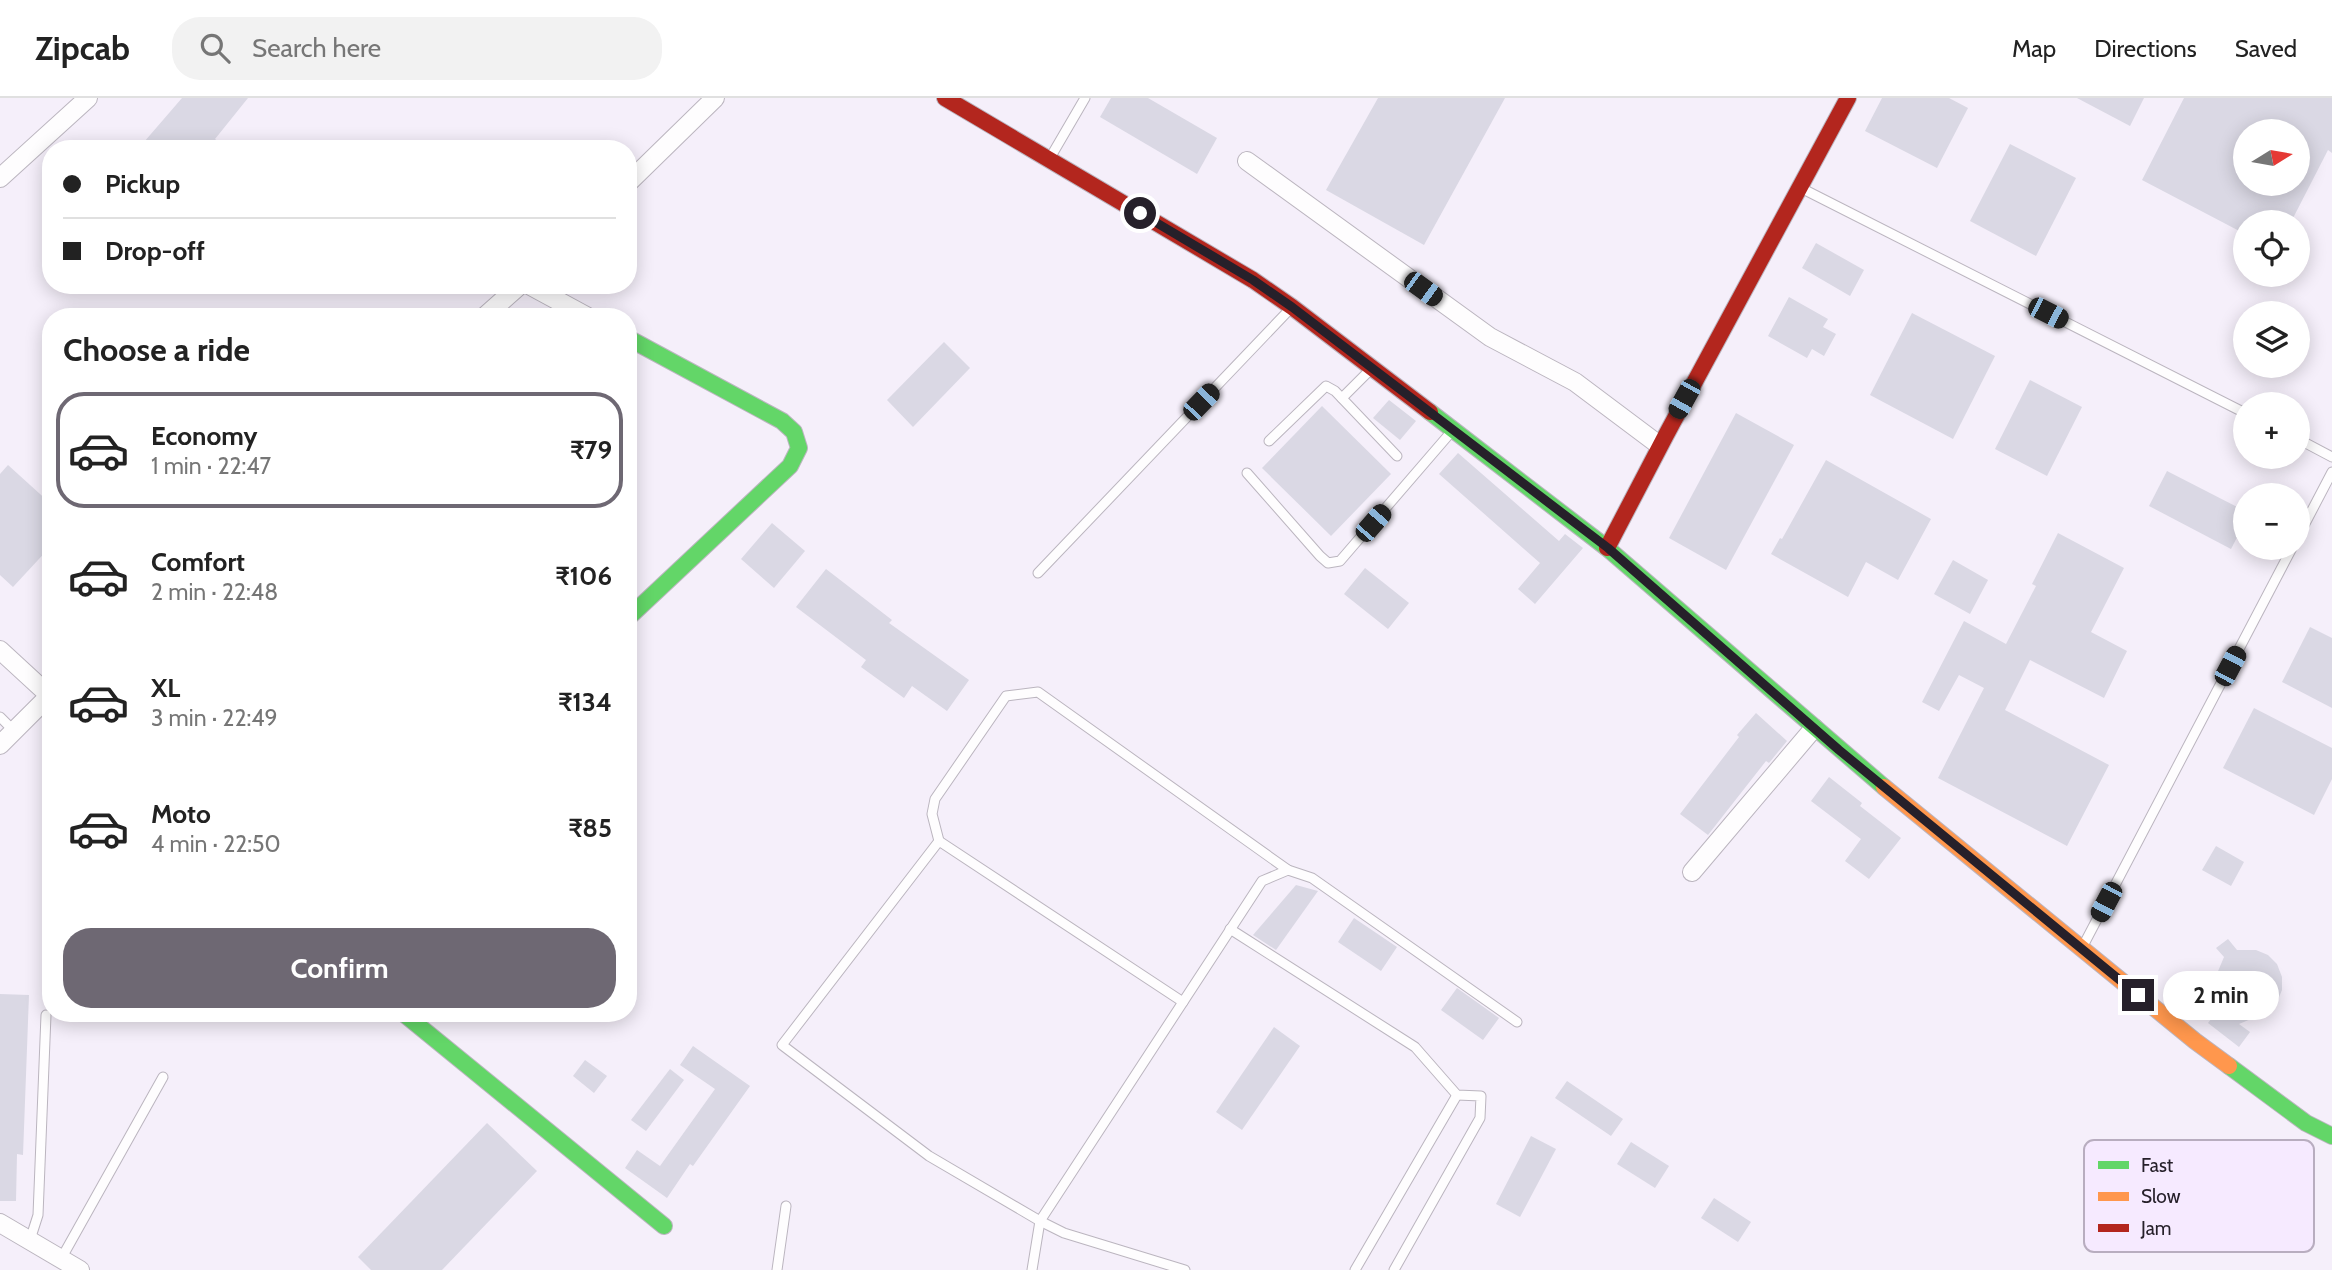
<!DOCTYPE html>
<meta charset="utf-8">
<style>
:root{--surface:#fff;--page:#f2f2f2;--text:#222;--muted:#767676;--line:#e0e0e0;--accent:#6e6873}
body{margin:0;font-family:Cabin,sans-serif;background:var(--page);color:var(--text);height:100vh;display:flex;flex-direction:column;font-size:26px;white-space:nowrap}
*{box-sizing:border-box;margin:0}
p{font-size:23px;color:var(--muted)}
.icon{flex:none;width:38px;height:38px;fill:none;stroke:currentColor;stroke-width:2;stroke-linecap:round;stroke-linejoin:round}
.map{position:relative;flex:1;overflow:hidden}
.panel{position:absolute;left:42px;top:210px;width:595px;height:714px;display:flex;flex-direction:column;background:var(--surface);border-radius:28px;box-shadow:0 4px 18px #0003}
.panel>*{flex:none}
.guide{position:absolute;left:42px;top:42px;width:595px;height:154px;border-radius:28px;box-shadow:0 4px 18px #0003;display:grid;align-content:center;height:154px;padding:0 21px;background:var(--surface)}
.needle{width:46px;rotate:79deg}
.tools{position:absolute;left:2233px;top:21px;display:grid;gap:14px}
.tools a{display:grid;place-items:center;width:77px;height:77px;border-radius:50%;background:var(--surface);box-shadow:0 4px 18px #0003;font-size:35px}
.end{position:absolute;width:32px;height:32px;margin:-16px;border:9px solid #26202a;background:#fff;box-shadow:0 0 0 4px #fff}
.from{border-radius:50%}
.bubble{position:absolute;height:49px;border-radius:24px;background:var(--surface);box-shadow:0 4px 18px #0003;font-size:23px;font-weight:700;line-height:49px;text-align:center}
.car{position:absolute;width:21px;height:42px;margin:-21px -10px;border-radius:9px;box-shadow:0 0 5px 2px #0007;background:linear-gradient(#222 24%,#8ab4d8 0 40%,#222 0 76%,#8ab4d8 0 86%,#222 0)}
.guide b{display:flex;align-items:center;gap:24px;height:66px;font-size:26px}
.guide b+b{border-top:2px solid var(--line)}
.guide i{width:18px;height:18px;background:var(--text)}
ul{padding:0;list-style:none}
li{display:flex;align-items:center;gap:21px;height:116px;margin:0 14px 10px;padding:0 7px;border:4px solid transparent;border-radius:28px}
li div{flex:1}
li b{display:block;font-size:26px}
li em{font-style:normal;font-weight:700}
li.active{border-color:var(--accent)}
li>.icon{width:63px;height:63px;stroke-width:1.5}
h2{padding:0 21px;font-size:32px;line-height:84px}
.primary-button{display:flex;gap:14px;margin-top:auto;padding:14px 21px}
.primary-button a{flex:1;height:80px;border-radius:28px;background:var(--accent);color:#fff;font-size:28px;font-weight:700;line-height:80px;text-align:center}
header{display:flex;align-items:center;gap:42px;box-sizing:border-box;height:98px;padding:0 35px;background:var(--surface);border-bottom:2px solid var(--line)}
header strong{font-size:33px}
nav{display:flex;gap:38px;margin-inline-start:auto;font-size:24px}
.search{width:490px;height:63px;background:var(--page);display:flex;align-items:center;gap:18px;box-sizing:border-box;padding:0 24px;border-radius:28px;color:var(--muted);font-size:26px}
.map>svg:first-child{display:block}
.building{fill:#dad8e4;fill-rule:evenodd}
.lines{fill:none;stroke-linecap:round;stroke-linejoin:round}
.lane-casing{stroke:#bbb5bf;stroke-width:11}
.street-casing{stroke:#bbb5bf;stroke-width:20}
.fast-casing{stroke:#bbb5bf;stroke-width:18}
.slow-casing{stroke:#bbb5bf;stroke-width:18}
.jam-casing{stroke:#bbb5bf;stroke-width:18}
.lane{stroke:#fefdfe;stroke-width:9}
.street{stroke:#fefdfe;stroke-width:18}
.fast{stroke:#63d668;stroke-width:16}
.slow{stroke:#ff974d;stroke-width:16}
.jam{stroke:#b3261e;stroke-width:16}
.route{stroke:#26202a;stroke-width:9}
.key{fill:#f6eaff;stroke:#b8adbf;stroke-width:2}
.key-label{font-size:19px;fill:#26202a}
</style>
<header>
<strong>Zipcab</strong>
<div class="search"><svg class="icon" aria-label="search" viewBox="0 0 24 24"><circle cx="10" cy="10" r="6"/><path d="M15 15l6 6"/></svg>Search here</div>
<nav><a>Map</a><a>Directions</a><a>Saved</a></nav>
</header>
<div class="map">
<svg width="2332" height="1172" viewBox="0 0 2332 1172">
<rect width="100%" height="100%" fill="#f5effa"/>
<!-- building -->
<g class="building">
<path d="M 182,0 L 248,0 L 215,41 L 227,51 L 138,51 Z"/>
<path d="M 1111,0 L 1148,0 L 1217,40 L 1197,76 L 1100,19 Z"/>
<path d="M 1378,0 L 1505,0 L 1424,147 L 1326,92 Z"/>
<path d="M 1882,0 L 1949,0 L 1968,10 L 1937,70 L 1865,33 Z"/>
<path d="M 2077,0 L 2144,0 L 2130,28 Z"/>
<path d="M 2184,0 L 2332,0 L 2332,55 L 2328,52 L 2291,124 L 2245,124 L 2245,136 L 2142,82 ZM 2245,33 L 2298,33 L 2298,86 L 2245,86 Z"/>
<path d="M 2010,46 L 2076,80 L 2036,158 L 1970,123 Z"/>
<path d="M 1816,145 L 1864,172 L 1850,198 L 1802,170 Z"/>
<path d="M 1789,199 L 1828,221 L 1823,229 L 1836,236 L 1824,258 L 1812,251 L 1807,260 L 1768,238 Z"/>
<path d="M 1912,215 L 1995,258 L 1953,341 L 1870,297 Z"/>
<path d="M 944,244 L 970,270 L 913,329 L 887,302 Z"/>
<path d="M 2030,282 L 2082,309 L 2047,378 L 1995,351 Z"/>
<path d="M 1389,302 L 1416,323 L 1400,342 L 1373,320 Z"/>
<path d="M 1322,308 L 1391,376 L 1331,438 L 1262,370 Z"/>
<path d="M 1736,315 L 1794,347 L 1726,472 L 1669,440 Z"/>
<path d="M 1458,355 L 1559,443 L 1565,436 L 1583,450 L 1535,506 L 1518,491 L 1540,465 L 1439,376 Z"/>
<path d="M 1826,362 L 1931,421 L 1898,482 L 1866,464 L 1848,499 L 1771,456 L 1780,440 L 1782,441 Z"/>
<path d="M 8,367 L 51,406 L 51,448 L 13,489 L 0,477 L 0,376 Z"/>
<path d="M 2167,373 L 2245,413 L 2245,424 L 2231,451 L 2149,408 Z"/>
<path d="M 772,425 L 805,453 L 774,490 L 741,461 Z"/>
<path d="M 2058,435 L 2124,470 L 2091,534 L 2127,553 L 2104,600 L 2030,562 L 2005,612 L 2109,667 L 2067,748 L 1938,680 L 1984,590 L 1959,577 L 1939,613 L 1922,604 L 1964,523 L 2006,546 L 2036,488 L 2032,486 Z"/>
<path d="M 1953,462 L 1988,482 L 1970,516 L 1934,496 Z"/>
<path d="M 1365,470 L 1409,505 L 1388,531 L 1344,496 Z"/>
<path d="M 826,471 L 892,522 L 889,525 L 969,582 L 947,613 L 912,588 L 904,600 L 861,569 L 866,562 L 796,509 Z"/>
<path d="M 2310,529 L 2332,540 L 2332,610 L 2282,584 Z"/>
<path d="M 2254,610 L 2332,650 L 2332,681 L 2314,717 L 2223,670 Z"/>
<path d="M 1756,615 L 1787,643 L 1769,665 L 1766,663 L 1708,737 L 1680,716 L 1739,639 L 1737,637 Z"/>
<path d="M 1829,679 L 1862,705 L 1860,708 L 1901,740 L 1869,781 L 1845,763 L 1861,741 L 1811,703 Z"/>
<path d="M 2216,748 L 2244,764 L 2231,788 L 2202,772 Z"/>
<path d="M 1296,787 L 1318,793 L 1276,852 L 1253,837 Z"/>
<path d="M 1354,820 L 1397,849 L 1381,873 L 1338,844 Z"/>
<path d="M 2228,841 L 2237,852 L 2256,852 L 2268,857 L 2277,866 L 2282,879 L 2282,892 L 2277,904 L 2268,914 L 2239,926 L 2250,934 L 2239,949 L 2208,925 L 2222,907 L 2216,892 L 2216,878 L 2224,859 L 2216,850 Z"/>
<path d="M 1457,890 L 1499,920 L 1483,942 L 1441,912 Z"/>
<path d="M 0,896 L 29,897 L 23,1057 L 17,1056 L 16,1103 L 0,1103 Z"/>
<path d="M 1274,929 L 1300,948 L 1242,1032 L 1216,1014 Z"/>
<path d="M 693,948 L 750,988 L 693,1068 L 690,1066 L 667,1100 L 625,1070 L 637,1052 L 660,1068 L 715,991 L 680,967 Z"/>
<path d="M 585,962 L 607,978 L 594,995 L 573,978 Z"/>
<path d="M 670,971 L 684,982 L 646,1033 L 631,1022 Z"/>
<path d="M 1567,983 L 1623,1021 L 1611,1038 L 1555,1000 Z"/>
<path d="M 487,1025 L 537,1073 L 442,1172 L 371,1172 L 358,1159 Z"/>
<path d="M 1531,1038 L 1556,1051 L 1520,1119 L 1496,1106 Z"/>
<path d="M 1631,1044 L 1669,1068 L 1655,1090 L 1617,1066 Z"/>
<path d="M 1714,1100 L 1751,1124 L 1738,1144 L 1701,1120 Z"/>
</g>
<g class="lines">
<defs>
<g id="lane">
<path d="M 1050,60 L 1085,0"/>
<path d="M 1801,90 L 2245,315"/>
<path d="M 1342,300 L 1371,271"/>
<path d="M 2298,341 L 2332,359"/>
<path d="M 1269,343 L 1326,288 L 1335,293 L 1397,358"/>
<path d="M 1247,375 L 1320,458 L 1328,465 L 1340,463 L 1452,333"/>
<path d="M 2298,439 L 2332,374"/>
<path d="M 1038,475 L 1291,210"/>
<path d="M 0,619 L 14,633"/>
<path d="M 939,743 L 932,716 L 935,701 L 1006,598 L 1038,594 L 1288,772"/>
<path d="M 1230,831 L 1415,949 L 1457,997 L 1481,998 L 1480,1020 L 1394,1172"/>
<path d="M 2083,848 L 2292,450"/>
<path d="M 1183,904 L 939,743 L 782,947 L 929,1058 L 1040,1123 L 1064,1135 L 1185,1172"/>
<path d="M 30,1142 L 38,1117 L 46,917"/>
<path d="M 61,1161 L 163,979"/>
<path d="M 777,1172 L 786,1108"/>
<path d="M 1032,1172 L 1040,1123 L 1262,783 L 1288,772 L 1312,780 L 1517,924"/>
<path d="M 1355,1172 L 1457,997"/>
</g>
<g id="street">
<path d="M 1247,63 L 1490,239 L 1575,284 L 1659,347"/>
<path d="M 0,80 L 88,0"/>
<path d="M 628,85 L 715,0"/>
<path d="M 529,187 L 588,219"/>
<path d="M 484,219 L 520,187"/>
<path d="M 0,552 L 51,599"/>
<path d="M 0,647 L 51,596"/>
<path d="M 1692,774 L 1814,630"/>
<path d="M 0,1125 L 80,1172"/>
</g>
<g id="fast">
<path d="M 628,240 L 782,323 L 794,334 L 799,350 L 790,368 L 628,520"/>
<path d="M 1430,314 L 1607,450 L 1884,689"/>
<path d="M 403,915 L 664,1128"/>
<path d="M 2229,968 L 2306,1025 L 2332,1038"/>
</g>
<path id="slow" d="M 1884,689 L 2195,943 L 2229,968"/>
<g id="jam">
<path d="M 945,0 L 1253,182 L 1292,209 L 1430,314"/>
<path d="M 1607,450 L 1666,337 L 1848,0"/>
</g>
</defs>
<!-- lane casing -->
<use href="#lane" class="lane-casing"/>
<!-- street casing -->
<use href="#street" class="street-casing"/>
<!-- fast casing -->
<use href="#fast" class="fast-casing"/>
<!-- slow casing -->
<use href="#slow" class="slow-casing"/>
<!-- jam casing -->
<use href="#jam" class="jam-casing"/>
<!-- lane -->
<use href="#lane" class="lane"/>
<!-- street -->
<use href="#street" class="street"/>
<!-- fast -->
<use href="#fast" class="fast"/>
<!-- slow -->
<use href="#slow" class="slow"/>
<!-- jam -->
<use href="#jam" class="jam"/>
</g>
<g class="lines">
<!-- route -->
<path class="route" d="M 1140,115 L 1253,182 L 1292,209 L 1608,450 L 1839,652 L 2138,897"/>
</g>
<!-- legend -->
<rect x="2084" y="1042" width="230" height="112" rx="10" class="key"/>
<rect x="2098" y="1063" width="31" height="8" fill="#63d668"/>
<rect x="2098" y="1094" width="31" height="9" fill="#ff974d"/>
<rect x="2098" y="1126" width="31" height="8" fill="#b3261e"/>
<g class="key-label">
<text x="2141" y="1074">Fast</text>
<text x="2141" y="1105">Slow</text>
<text x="2141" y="1137">Jam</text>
</g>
</svg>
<div class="tools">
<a><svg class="needle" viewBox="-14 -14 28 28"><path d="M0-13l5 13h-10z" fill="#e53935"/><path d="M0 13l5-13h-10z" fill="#767676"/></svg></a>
<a><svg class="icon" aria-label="locate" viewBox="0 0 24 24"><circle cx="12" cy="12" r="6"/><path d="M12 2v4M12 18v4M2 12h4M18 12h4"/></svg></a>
<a><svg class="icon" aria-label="layers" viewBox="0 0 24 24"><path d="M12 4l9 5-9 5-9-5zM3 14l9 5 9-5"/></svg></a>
<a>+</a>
<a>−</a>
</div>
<i class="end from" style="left:1140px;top:115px"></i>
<i class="end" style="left:2138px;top:897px"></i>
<div class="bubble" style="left:2163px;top:873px;width:116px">2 min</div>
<i class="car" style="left:1423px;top:191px;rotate:126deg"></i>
<i class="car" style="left:2048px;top:215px;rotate:117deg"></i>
<i class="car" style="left:1684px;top:301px;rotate:209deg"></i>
<i class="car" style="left:1201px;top:304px;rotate:44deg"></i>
<i class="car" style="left:1373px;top:425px;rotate:41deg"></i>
<i class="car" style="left:2230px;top:568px;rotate:28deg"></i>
<i class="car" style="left:2106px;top:804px;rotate:208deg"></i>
<div class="guide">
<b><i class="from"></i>Pickup</b>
<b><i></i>Drop-off</b>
</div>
<section class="panel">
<h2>Choose a ride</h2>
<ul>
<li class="active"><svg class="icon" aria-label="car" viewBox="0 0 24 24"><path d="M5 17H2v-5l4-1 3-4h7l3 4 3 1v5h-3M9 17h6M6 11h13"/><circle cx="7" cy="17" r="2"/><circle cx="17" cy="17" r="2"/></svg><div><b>Economy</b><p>1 min · 22:47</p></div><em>₹79</em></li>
<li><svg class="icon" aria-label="car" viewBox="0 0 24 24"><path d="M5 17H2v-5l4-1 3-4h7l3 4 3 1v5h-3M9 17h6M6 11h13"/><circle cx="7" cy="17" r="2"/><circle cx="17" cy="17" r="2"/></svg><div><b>Comfort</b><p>2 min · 22:48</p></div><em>₹106</em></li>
<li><svg class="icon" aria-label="car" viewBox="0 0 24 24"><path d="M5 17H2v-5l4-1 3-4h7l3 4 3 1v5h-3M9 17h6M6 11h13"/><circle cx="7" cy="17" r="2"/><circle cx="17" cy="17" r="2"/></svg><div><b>XL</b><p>3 min · 22:49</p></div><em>₹134</em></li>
<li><svg class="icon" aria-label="car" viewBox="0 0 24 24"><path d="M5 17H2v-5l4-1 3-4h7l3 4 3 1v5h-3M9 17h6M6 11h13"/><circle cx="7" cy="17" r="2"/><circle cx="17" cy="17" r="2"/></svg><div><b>Moto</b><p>4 min · 22:50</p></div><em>₹85</em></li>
</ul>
<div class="primary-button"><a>Confirm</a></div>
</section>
</div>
